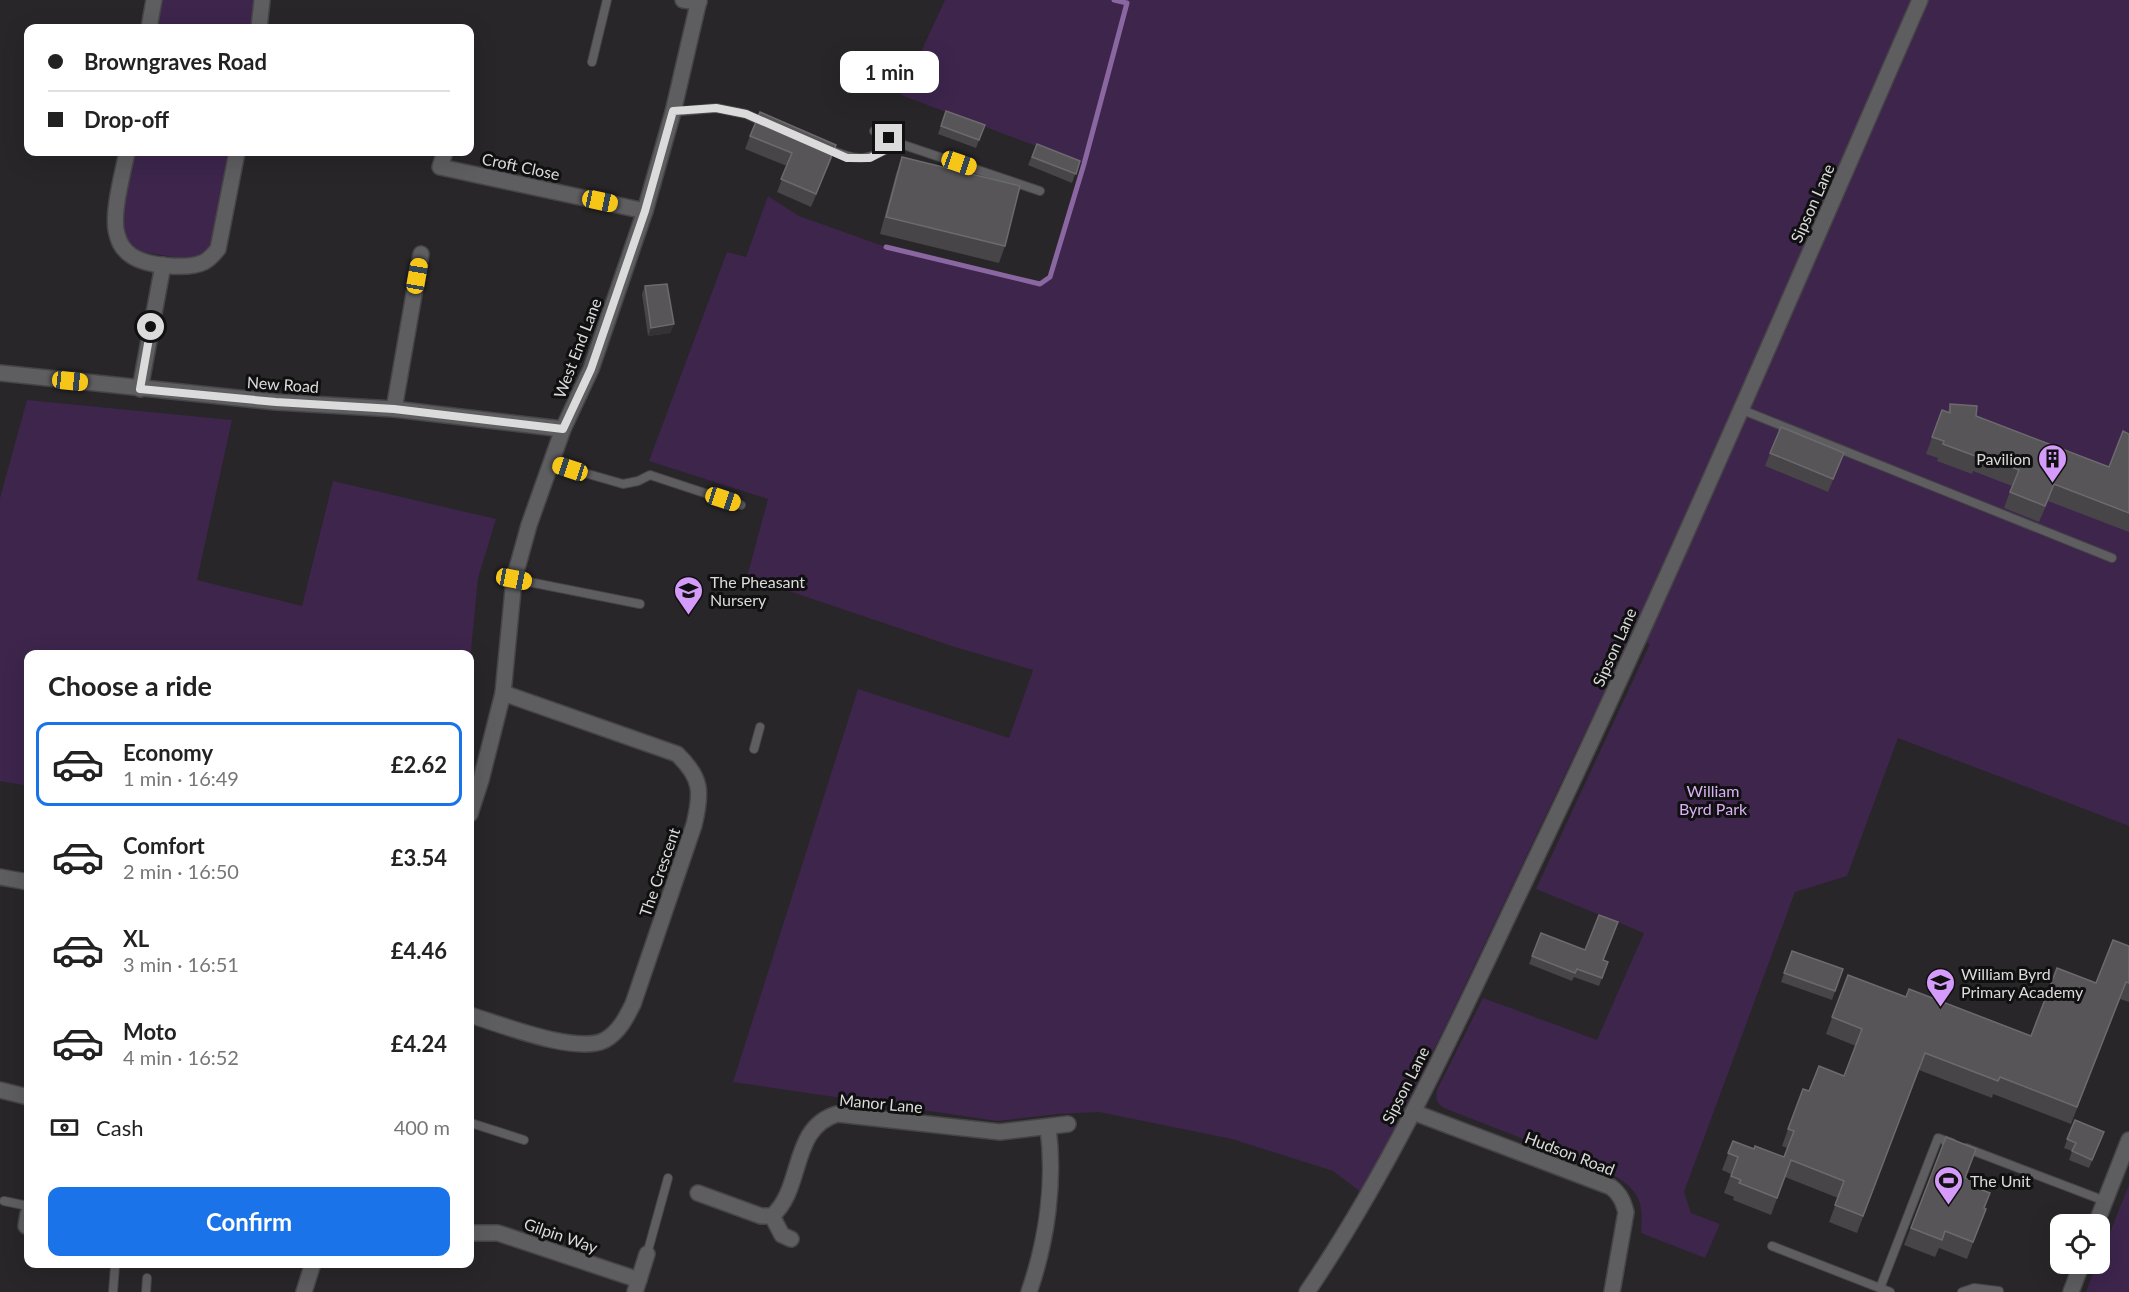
<!DOCTYPE html>
<meta charset="utf-8">
<style>
:root{--surface:#fff;--page:#f6f6f6;--text:#222;--muted:#767676;--line:#e0e0e0;--accent:#1a73e8}
body{margin:0;font-family:Lato,sans-serif;background:var(--page);color:var(--text);height:100vh;display:flex;flex-direction:column;font-size:22px;white-space:nowrap}
*{box-sizing:border-box;margin:0}
p{font-size:20px;color:var(--muted)}
.icon{flex:none;width:33px;height:33px;fill:none;stroke:currentColor;stroke-width:2;stroke-linecap:round;stroke-linejoin:round}
.map{position:relative;flex:1;overflow:hidden}
.sheet{position:absolute;left:24px;top:650px;width:450px;height:618px;display:flex;flex-direction:column;background:var(--surface);border-radius:12px;box-shadow:0 6px 24px #0002}
.sheet>*{flex:none}
.top-card{position:absolute;left:24px;top:24px;width:450px;height:132px;border-radius:12px;box-shadow:0 6px 24px #0002;display:grid;align-content:center;height:132px;padding:0 24px;background:var(--surface)}
.controls{position:absolute;left:2050px;top:1214px;display:grid;gap:12px}
.controls a{display:grid;place-items:center;width:60px;height:60px;border-radius:12px;background:var(--surface);box-shadow:0 6px 24px #0002;font-size:30px}
.end{position:absolute;width:27px;height:27px;margin:-14px;border:8px solid #dcdbdc;background:#111;box-shadow:0 0 0 3px #111}
.from{border-radius:50%}
.bubble{position:absolute;height:42px;border-radius:12px;background:var(--surface);box-shadow:0 6px 24px #0002;font-size:20px;font-weight:700;line-height:42px;text-align:center}
.car{position:absolute;width:18px;height:36px;margin:-18px -9px;border-radius:8px;box-shadow:0 0 4px 2px #0007;background:linear-gradient(#f5c518 24%,#345 0 40%,#f5c518 0 76%,#345 0 86%,#f5c518 0)}
.top-card b{display:flex;align-items:center;gap:21px;height:57px;font-size:22px}
.top-card b+b{border-top:2px solid var(--line)}
.top-card i{width:15px;height:15px;background:var(--text)}
ul{padding:0;list-style:none}
li{display:flex;align-items:center;gap:18px;height:84px;margin:0 12px 9px;padding:0 12px;border:3px solid transparent;border-radius:12px}
li div{flex:1}
li b{display:block;font-size:22px}
li em{font-style:normal;font-weight:700}
li.active{border-color:var(--accent)}
li>.icon{width:54px;height:54px;stroke-width:1.5}
h2{padding:0 24px;font-size:27px;line-height:72px}
.pay{display:flex;align-items:center;gap:15px;height:66px;padding:0 24px;font-size:22px}
.pay p{margin-inline-start:auto}
.cta{display:flex;gap:12px;margin-top:auto;padding:12px 24px}
.cta a{flex:1;height:69px;border-radius:12px;background:var(--accent);color:#fff;font-size:24px;font-weight:700;line-height:69px;text-align:center}
.map>svg:first-child{display:block}
.green{fill:#3d254c}
.lines{fill:none;stroke-linecap:round;stroke-linejoin:round}
.stream{stroke:#8b67a2;stroke-width:5}
.lane-casing{stroke:#464447;stroke-width:10}
.street-casing{stroke:#464447;stroke-width:18}
.secondary-casing{stroke:#464447;stroke-width:18}
.lane{stroke:#5e5d60;stroke-width:8}
.street{stroke:#5e5d60;stroke-width:15}
.secondary{stroke:#5e5d60;stroke-width:15}
.wall{fill:#474548}
.shaded-wall{fill:#343235}
.building{fill:#575558;stroke:#6c6a6d;stroke-width:1.5}
.route{stroke:#dcdbdc;stroke-width:8}
.labels{text-anchor:middle;dominant-baseline:central;stroke-width:6;stroke-linejoin:round;paint-order:stroke}
.street-label{font-size:16px;fill:#dcdbdc;stroke:#101011}
.poi-label{font-size:16px;fill:#dcdbdc;stroke:#101011;text-anchor:start}
.park-label{font-size:16px;fill:#d9b1f4;stroke:#101011}
</style>
<div class="map">
<svg width="2129" height="1292" viewBox="0 0 2129 1292">
<rect width="100%" height="100%" fill="#282629"/>
<!-- green -->
<g class="green">
<path d="M 161,0 L 254,0 L 252,28 L 156,28 Z"/>
<path d="M 945,0 L 2129,0 L 2129,826 L 1898,738 L 1847,876 L 1795,892 L 1684,1192 L 1691,1213 L 1720,1224 L 1705,1258 L 1641,1233 C 1644,1199 1638,1189 1608,1172 L 1444,1108 C 1437,1103 1435,1099 1437,1090 L 1483,998 L 1597,1040 L 1644,933 L 1536,889 L 1650,644 L 1631,636 L 1446,1025 L 1362,1193 L 1333,1171 L 1232,1139 L 1099,1112 L 1059,1114 L 997,1121 L 733,1082 L 858,689 L 1009,738 L 1033,670 L 955,647 L 747,577 L 768,499 L 649,461 L 727,252 L 746,257 L 768,196 L 799,216 L 886,247 L 1040,284 L 1050,277 L 1083,164 L 901,95 Z"/>
<path d="M 134,152 L 228,152 L 212,238 L 209,250 L 204,254 L 186,259 L 142,252 L 128,242 L 121,224 Z"/>
<path d="M 27,400 L 232,420 L 197,580 L 302,606 L 333,481 L 496,519 L 478,578 L 470,660 L 470,654 L 28,654 L 28,786 L 0,781 L 0,498 Z"/>
<path d="M 2129,1185 L 2129,1292 L 2086,1292 L 2097,1263 L 2100,1263 L 2100,1257 Z"/>
</g>
<g class="lines">
<!-- stream -->
<path class="stream" d="M 886,247 L 1040,284 L 1050,277 L 1084,164 L 1127,3 L 1114,0"/>
<defs>
<g id="lane">
<path d="M 592,62 L 607,0"/>
<path d="M 673,112 L 716,108 L 746,114 L 765,123"/>
<path d="M 874,131 L 898,143"/>
<path d="M 826,148 C 860,163 866,161 898,143 L 1040,191"/>
<path d="M 1740,409 L 2112,558"/>
<path d="M 550,463 L 623,484 L 638,481 L 650,475 L 741,505"/>
<path d="M 514,579 L 640,604"/>
<path d="M 754,749 L 760,727"/>
<path d="M 470,1127 L 471,1123 L 524,1140"/>
<path d="M 1966,1148 L 2105,1201"/>
<path d="M 4,1201 L 28,1206"/>
<path d="M 1772,1246 L 1890,1292"/>
<path d="M 647,1254 L 668,1178"/>
<path d="M 1880,1288 L 1938,1138 L 1952,1143"/>
<path d="M 113,1292 L 115,1266"/>
<path d="M 146,1292 L 147,1278"/>
<path d="M 1962,1292 L 1974,1288 L 1999,1291"/>
</g>
<g id="street">
<path d="M 683,0 L 699,2"/>
<path d="M 149,28 L 154,0"/>
<path d="M 259,28 L 262,0"/>
<path d="M 127,152 C 123,173 111,215 117,234 C 119,243 124,251 132,256 C 147,266 188,270 204,262 C 210,259 214,254 218,249 L 237,152"/>
<path d="M 445,152 L 440,167 L 645,211"/>
<path d="M 0,373 L 276,402 L 394,409 L 563,429"/>
<path d="M 140,389 L 163,265"/>
<path d="M 394,409 L 421,254"/>
<path d="M 470,814 L 481,780 L 503,693 L 514,579 L 529,525 L 563,429 L 591,369 L 645,211 L 673,112 L 699,0"/>
<path d="M 0,877 L 28,882"/>
<path d="M 470,1015 C 500,1024 577,1055 605,1040 C 619,1032 626,1018 633,1004 L 694,825 C 702,792 702,778 677,754 L 503,693"/>
<path d="M 0,1090 L 28,1097"/>
<path d="M 1413,1112 L 1611,1187 C 1620,1194 1623,1201 1626,1212 L 1612,1292"/>
<path d="M 698,1193 L 761,1216 L 772,1216 C 804,1188 790,1128 837,1114 L 1000,1132 L 1068,1124"/>
<path d="M 772,1216 L 782,1235 L 791,1239"/>
<path d="M 2096,1224 L 2129,1140"/>
<path d="M 26,1226 L 28,1214"/>
<path d="M 470,1233 L 498,1233 L 639,1280"/>
<path d="M 304,1292 L 313,1263"/>
<path d="M 635,1292 L 647,1254"/>
<path d="M 1029,1292 C 1047,1240 1055,1182 1048,1127"/>
<path d="M 2071,1292 L 2082,1263"/>
</g>
<path id="secondary" d="M 1307,1292 C 1399,1157 1465,1006 1535,860 C 1671,577 1794,288 1920,0"/>
</defs>
<!-- lane casing -->
<use href="#lane" class="lane-casing"/>
<!-- street casing -->
<use href="#street" class="street-casing"/>
<!-- secondary casing -->
<use href="#secondary" class="secondary-casing"/>
<!-- lane -->
<use href="#lane" class="lane"/>
<!-- street -->
<use href="#street" class="street"/>
<!-- secondary -->
<use href="#secondary" class="secondary"/>
</g>
<!-- wall -->
<g class="wall">
<path d="M 946,111 L 985,125 L 976,148 L 938,134 Z"/>
<path d="M 750,136 L 832,158 L 811,207 L 777,192 L 787,166 L 745,149 Z"/>
<path d="M 1037,144 L 1080,161 L 1072,183 L 1028,165 Z"/>
<path d="M 902,157 L 1005,246 L 999,263 L 880,234 L 896,174 Z"/>
<path d="M 645,286 L 674,324 L 670,333 L 648,336 L 642,294 Z"/>
<path d="M 1950,404 L 1976,416 L 2109,467 L 2129,434 L 2129,532 L 2048,501 L 2039,522 L 2004,508 L 2012,486 L 1973,471 L 1972,474 L 1937,461 L 1938,458 L 1926,454 L 1942,410 L 1948,412 Z"/>
<path d="M 1770,453 L 1839,466 L 1828,492 L 1765,466 Z"/>
<path d="M 1541,933 L 1608,962 L 1599,986 L 1574,977 L 1572,981 L 1529,964 Z"/>
<path d="M 2129,946 L 2129,1002 L 2120,999 L 2071,1124 L 1993,1094 L 1992,1098 L 1919,1070 L 1857,1233 L 1829,1222 L 1838,1198 L 1785,1177 L 1771,1215 L 1733,1200 L 1734,1197 L 1724,1193 L 1731,1174 L 1722,1170 L 1733,1141 L 1754,1149 L 1784,1157 L 1787,1148 L 1782,1146 L 1788,1129 L 1809,1091 L 1844,1076 L 1856,1046 L 1826,1034 L 1848,975 L 1906,997 L 2031,1036 L 2096,983 Z"/>
<path d="M 1792,951 L 1843,969 L 1832,1000 L 1781,982 Z"/>
<path d="M 2075,1120 L 2101,1140 L 2089,1168 L 2069,1160 L 2072,1151 L 2064,1148 Z"/>
<path d="M 1946,1137 L 1965,1178 L 1982,1190 L 1984,1208 L 1986,1209 L 1967,1259 L 1939,1248 L 1935,1257 L 1904,1245 Z"/>
</g>
<!-- shaded-wall -->
<path class="shaded-wall" d="M 674,324 L 670,333 L 648,336 L 651,328 Z"/>
<!-- building -->
<g class="building">
<path d="M 946,111 L 985,125 L 979,140 L 941,126 Z"/>
<path d="M 760,112 L 836,145 L 816,194 L 781,179 L 792,153 L 750,136 Z"/>
<path d="M 1037,144 L 1080,161 L 1076,174 L 1032,157 Z"/>
<path d="M 902,157 L 1020,186 L 1005,246 L 886,217 Z"/>
<path d="M 667,284 L 674,324 L 651,328 L 645,286 Z"/>
<path d="M 1950,404 L 1977,406 L 1976,416 L 2109,467 L 2123,431 L 2129,434 L 2129,513 L 2054,484 L 2045,506 L 2010,492 L 2019,470 L 1979,454 L 1978,457 L 1943,444 L 1944,441 L 1932,437 L 1942,410 L 1950,413 Z"/>
<path d="M 1781,427 L 1844,453 L 1833,479 L 1770,453 Z"/>
<path d="M 1599,915 L 1618,922 L 1603,960 L 1608,962 L 1602,978 L 1577,969 L 1575,973 L 1532,956 L 1541,933 L 1585,950 Z"/>
<path d="M 2113,940 L 2129,946 L 2129,983 L 2126,982 L 2077,1107 L 2000,1077 L 1998,1081 L 1925,1053 L 1863,1216 L 1835,1205 L 1844,1181 L 1791,1160 L 1777,1198 L 1739,1183 L 1741,1180 L 1731,1176 L 1738,1157 L 1728,1153 L 1733,1141 L 1754,1149 L 1755,1146 L 1784,1157 L 1794,1131 L 1788,1129 L 1803,1089 L 1809,1091 L 1819,1066 L 1844,1076 L 1862,1029 L 1832,1017 L 1848,975 L 1906,997 L 1909,989 L 2031,1036 L 2057,968 L 2096,983 Z"/>
<path d="M 1792,951 L 1843,969 L 1835,991 L 1784,973 Z"/>
<path d="M 2075,1120 L 2104,1132 L 2092,1160 L 2072,1151 L 2076,1143 L 2067,1139 Z"/>
<path d="M 1946,1137 L 1976,1149 L 1965,1178 L 1984,1185 L 1982,1190 L 1990,1193 L 1984,1208 L 1986,1209 L 1973,1242 L 1945,1231 L 1942,1240 L 1911,1228 Z"/>
</g>
<g class="lines">
<!-- route -->
<path class="route" d="M 151,327 L 140,389 L 276,402 L 394,409 L 563,429 L 591,369 L 645,211 L 673,111 L 716,108 L 746,114 L 847,158 L 870,158 L 898,143 L 889,138"/>
</g>
<!-- icons -->
<defs>
<symbol id="building-pin" viewBox="-11 -11 22 30"><path d="M0 17L-7.5 6A9.5 9.5 0 1 1 7.5 6Z" fill="#d59bfa" stroke="#101011"/><path d="M-4-6H4V6H1V3H-1V6H-4ZM-2.5-4.3h1.7v1.8h-1.7ZM.8-4.3h1.7v1.8H.8ZM-2.5-1h1.7V.8h-1.7ZM.8-1h1.7V.8H.8Z" fill="#111"/></symbol>
<symbol id="school-pin" viewBox="-11 -11 22 30"><path d="M0 17L-7.5 6A9.5 9.5 0 1 1 7.5 6Z" fill="#d59bfa" stroke="#101011"/><path d="M0-5L7-2L0 1L-7-2ZM-4 1L0 2.5L4 1V4Q0 6-4 4Z" fill="#111"/></symbol>
<symbol id="stadium-pin" viewBox="-11 -11 22 30"><path d="M0 17L-7.5 6A9.5 9.5 0 1 1 7.5 6Z" fill="#d59bfa" stroke="#101011"/><path d="M0-5a6.5 5 0 1 0 0 10a6.5 5 0 1 0 0-10ZM-3.5-1.8h7v3.6h-7Z" fill="#111"/></symbol>
</defs>
<g fill-rule="evenodd">
<use href="#building-pin" x="2036" y="442" width="33" height="45"/>
<use href="#school-pin" x="672" y="574" width="33" height="45"/>
<use href="#school-pin" x="1924" y="966" width="33" height="45"/>
<use href="#stadium-pin" x="1932" y="1164" width="33" height="45"/>
</g>
<g class="labels">
<!-- street labels -->
<g class="street-label">
<text transform="translate(521 166) rotate(12)">Croft Close</text>
<text transform="translate(1812 203) rotate(-66)">Sipson Lane</text>
<text transform="translate(577 348) rotate(-69)">West End Lane</text>
<text transform="translate(283 384) rotate(4)">New Road</text>
<text transform="translate(1614 647) rotate(-66)">Sipson Lane</text>
<text transform="translate(659 872) rotate(-71)">The Crescent</text>
<text transform="translate(1405 1085) rotate(-63)">Sipson Lane</text>
<text transform="translate(881 1103) rotate(5)">Manor Lane</text>
<text transform="translate(1570 1153) rotate(21)">Hudson Road</text>
<text transform="translate(561 1235) rotate(19)">Gilpin Way</text>
</g>
<!-- poi labels -->
<g class="poi-label">
<text x="2031" y="458" text-anchor="end">Pavilion</text>
<text x="710" y="581">The Pheasant<tspan x="710" dy="18">Nursery</tspan></text>
<text x="1961" y="973">William Byrd<tspan x="1961" dy="18">Primary Academy</tspan></text>
<text x="1970" y="1180">The Unit</text>
</g>
<!-- park labels -->
<g class="park-label">
<text x="1713" y="790">William<tspan x="1713" dy="18">Byrd Park</tspan></text>
</g>
</g>
</svg>
<div class="controls">
<a><svg class="icon" aria-label="locate" viewBox="0 0 24 24"><circle cx="12" cy="12" r="6"/><path d="M12 2v4M12 18v4M2 12h4M18 12h4"/></svg></a>
</div>
<i class="end from" style="left:151px;top:327px"></i>
<i class="end" style="left:889px;top:138px"></i>
<div class="bubble" style="left:840px;top:51px;width:99px">1 min</div>
<i class="car" style="left:959px;top:163px;rotate:109deg"></i>
<i class="car" style="left:600px;top:201px;rotate:102deg"></i>
<i class="car" style="left:417px;top:276px;rotate:10deg"></i>
<i class="car" style="left:70px;top:381px;rotate:96deg"></i>
<i class="car" style="left:570px;top:469px;rotate:288deg"></i>
<i class="car" style="left:723px;top:499px;rotate:108deg"></i>
<i class="car" style="left:514px;top:579px;rotate:101deg"></i>
<div class="top-card">
<b><i class="from"></i>Browngraves Road</b>
<b><i></i>Drop-off</b>
</div>
<section class="sheet">
<h2>Choose a ride</h2>
<ul>
<li class="active"><svg class="icon" aria-label="car" viewBox="0 0 24 24"><path d="M5 17H2v-5l4-1 3-4h7l3 4 3 1v5h-3M9 17h6M6 11h13"/><circle cx="7" cy="17" r="2"/><circle cx="17" cy="17" r="2"/></svg><div><b>Economy</b><p>1 min · 16:49</p></div><em>£2.62</em></li>
<li><svg class="icon" aria-label="car" viewBox="0 0 24 24"><path d="M5 17H2v-5l4-1 3-4h7l3 4 3 1v5h-3M9 17h6M6 11h13"/><circle cx="7" cy="17" r="2"/><circle cx="17" cy="17" r="2"/></svg><div><b>Comfort</b><p>2 min · 16:50</p></div><em>£3.54</em></li>
<li><svg class="icon" aria-label="car" viewBox="0 0 24 24"><path d="M5 17H2v-5l4-1 3-4h7l3 4 3 1v5h-3M9 17h6M6 11h13"/><circle cx="7" cy="17" r="2"/><circle cx="17" cy="17" r="2"/></svg><div><b>XL</b><p>3 min · 16:51</p></div><em>£4.46</em></li>
<li><svg class="icon" aria-label="car" viewBox="0 0 24 24"><path d="M5 17H2v-5l4-1 3-4h7l3 4 3 1v5h-3M9 17h6M6 11h13"/><circle cx="7" cy="17" r="2"/><circle cx="17" cy="17" r="2"/></svg><div><b>Moto</b><p>4 min · 16:52</p></div><em>£4.24</em></li>
</ul>
<div class="pay"><svg class="icon" aria-label="cash" viewBox="0 0 24 24"><path d="M3 7h18v10H3z"/><circle cx="12" cy="12" r="2"/></svg>Cash<p>400 m</p></div>
<div class="cta"><a>Confirm</a></div>
</section>
</div>
